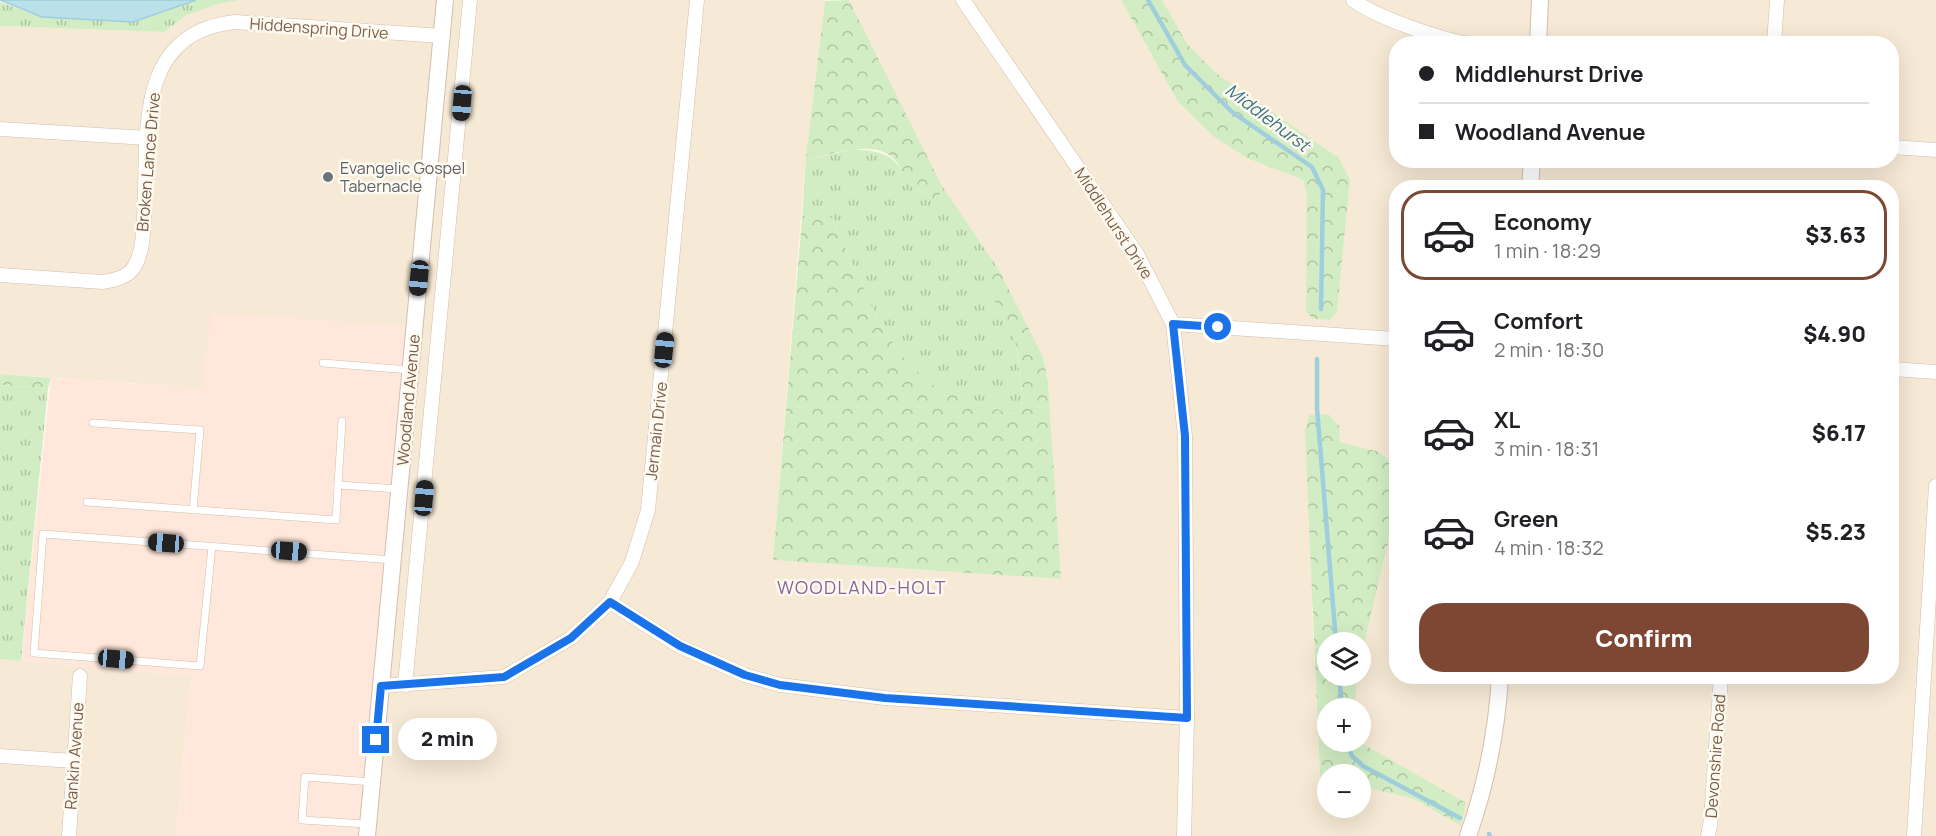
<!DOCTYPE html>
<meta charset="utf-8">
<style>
:root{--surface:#fff;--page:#f2f2f2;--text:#202124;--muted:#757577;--line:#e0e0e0;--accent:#7e4733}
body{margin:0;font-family:Manrope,sans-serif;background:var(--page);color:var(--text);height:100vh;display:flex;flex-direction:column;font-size:22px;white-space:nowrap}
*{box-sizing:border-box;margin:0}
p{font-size:20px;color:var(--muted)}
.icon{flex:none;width:33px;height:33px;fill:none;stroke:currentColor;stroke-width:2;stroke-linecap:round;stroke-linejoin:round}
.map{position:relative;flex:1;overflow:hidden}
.panel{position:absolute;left:1389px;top:180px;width:510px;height:504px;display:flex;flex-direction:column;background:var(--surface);border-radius:24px;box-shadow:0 6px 24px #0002}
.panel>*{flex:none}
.banner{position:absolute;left:1389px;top:36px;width:510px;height:132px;border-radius:24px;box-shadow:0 6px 24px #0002;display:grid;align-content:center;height:132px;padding:0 30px;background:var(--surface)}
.controls{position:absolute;left:1317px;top:632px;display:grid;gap:12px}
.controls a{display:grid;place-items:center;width:54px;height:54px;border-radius:50%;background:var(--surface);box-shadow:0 6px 24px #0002;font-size:30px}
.end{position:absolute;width:27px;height:27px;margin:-14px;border:8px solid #1a73e8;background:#fff;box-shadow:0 0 0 3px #fff}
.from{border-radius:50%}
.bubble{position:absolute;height:42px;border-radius:21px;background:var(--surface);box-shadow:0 6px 24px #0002;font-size:20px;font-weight:800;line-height:42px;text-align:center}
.car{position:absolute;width:18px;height:36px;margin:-18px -9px;border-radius:8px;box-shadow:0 0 4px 2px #0007;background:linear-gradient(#222 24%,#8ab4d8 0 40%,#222 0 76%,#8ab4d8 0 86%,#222 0)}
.banner b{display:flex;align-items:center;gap:21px;height:57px;font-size:22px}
.banner b+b{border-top:2px solid var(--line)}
.banner i{width:15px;height:15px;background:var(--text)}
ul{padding:10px 0 0;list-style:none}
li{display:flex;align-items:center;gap:18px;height:90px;margin:0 12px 9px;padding:0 18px;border:3px solid transparent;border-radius:24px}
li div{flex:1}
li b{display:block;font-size:22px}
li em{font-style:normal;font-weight:800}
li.current{border-color:var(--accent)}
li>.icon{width:54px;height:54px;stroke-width:1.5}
.cta{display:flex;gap:12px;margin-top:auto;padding:12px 30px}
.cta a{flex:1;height:69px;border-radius:24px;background:var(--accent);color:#fff;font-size:24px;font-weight:800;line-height:69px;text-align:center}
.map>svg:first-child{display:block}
.residential{fill:#f6e9d5;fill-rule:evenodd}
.commercial{fill:#ffe8db}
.grass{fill:url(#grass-tufts)}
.forest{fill:url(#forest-crowns)}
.water{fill:#bae0ea;stroke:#9fcfdc;stroke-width:1.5}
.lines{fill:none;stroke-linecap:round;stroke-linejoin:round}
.stream{stroke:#9fcfdc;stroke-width:4.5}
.service-casing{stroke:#d2bfac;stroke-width:8}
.minor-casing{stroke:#d2bfac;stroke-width:15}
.tertiary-casing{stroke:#d2bfac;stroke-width:18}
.service{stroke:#fff;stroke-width:7}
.minor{stroke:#fff;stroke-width:14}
.tertiary{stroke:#fff;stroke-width:16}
.route{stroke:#1a73e8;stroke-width:8}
.worship-dot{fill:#6b7280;stroke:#fffaf0;stroke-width:2}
.labels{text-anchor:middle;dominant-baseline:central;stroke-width:5;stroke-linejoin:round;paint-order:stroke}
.street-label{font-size:16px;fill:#7b5e49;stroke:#fffaf0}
.worship-label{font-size:16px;fill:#5b616d;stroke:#fffaf0;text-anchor:start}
.water-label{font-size:18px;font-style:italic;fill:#3e7788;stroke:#fffaf0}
.neighbourhood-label{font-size:18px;letter-spacing:1.5px;fill:#886197;stroke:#fffaf0}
</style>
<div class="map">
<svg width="1936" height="836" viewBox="0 0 1936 836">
<defs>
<pattern id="grass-tufts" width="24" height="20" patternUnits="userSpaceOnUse" patternTransform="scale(1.5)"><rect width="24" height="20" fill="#d2edc4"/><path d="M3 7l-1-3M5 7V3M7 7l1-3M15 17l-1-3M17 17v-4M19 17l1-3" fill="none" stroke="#afc3a1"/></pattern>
<pattern id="forest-crowns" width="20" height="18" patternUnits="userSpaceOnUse" patternTransform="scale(1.5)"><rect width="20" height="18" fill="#d2edc4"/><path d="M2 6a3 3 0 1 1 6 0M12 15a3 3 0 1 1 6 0" fill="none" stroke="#afc3a1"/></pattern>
</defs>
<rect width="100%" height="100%" fill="#fef7e8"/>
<!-- residential -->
<g class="residential">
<path d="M 240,0 L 825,0 L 806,155 L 773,560 L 1061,579 L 1048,382 L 1043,357 L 999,270 L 942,186 L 849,0 L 1121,0 L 1178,102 L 1214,137 L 1247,158 L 1303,180 L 1307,196 L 1313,319 L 1330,320 L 1337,312 L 1350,180 L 1339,158 L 1216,73 L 1187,45 L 1162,0 L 1936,0 L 1936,836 L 365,836 L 202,388 L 0,374 L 0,26 L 164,32 L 187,15 L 218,4 ZM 1396,44 L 1892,44 L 1892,160 L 1396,160 ZM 1396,188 L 1892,188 L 1892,676 L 1396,676 ZM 1340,442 L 1380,452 L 1361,656 L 1360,675 L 1357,675 L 1355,708 L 1360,708 L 1361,738 L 1365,745 L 1461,826 L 1414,799 L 1361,786 L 1360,807 L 1328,807 L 1327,778 L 1320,776 L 1312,608 Z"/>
<path d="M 0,659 L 191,676 L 176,836 L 0,836 Z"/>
</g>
<!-- commercial -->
<path class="commercial" d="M 211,313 L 413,326 L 366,836 L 176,836 L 191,676 L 21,661 L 51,378 L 202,388 Z"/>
<!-- grass -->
<g class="grass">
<path d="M 196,0 L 240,0 L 218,4 L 187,15 L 164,32 L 0,26 L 0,2 L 42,17 L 133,22 Z"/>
<path d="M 853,149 C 897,153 893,158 917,192 L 939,197 L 942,186 L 999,270 L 990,267 L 984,274 L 987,286 L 1016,344 L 1023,401 L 1019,413 L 1010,414 L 936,387 L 906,361 L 880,325 L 832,218 L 810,215 L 802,219 L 806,155 L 812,159 Z"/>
<path d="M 0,385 L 48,388 L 21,661 L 0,659 Z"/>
</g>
<!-- forest -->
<g class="forest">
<path d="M 849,0 L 942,186 L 939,197 C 935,198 929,199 925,198 C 909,193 905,169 893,158 C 874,140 834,153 812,159 L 806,155 L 825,1 Z"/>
<path d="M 1121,0 L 1162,0 L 1187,44 L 1216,73 L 1339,158 L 1350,180 L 1337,312 L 1330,320 L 1313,319 L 1306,311 L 1307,196 L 1303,180 L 1247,158 L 1214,137 L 1178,102 Z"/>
<path d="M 824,213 L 832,218 L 880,325 L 906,361 L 936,387 L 1010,414 L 1019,413 L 1023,401 L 1016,344 L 987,286 L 984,273 L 990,267 L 999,270 L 1043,357 L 1048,382 L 1061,579 L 773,560 L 802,219 L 810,215 Z"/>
<path d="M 0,374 L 51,378 L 48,388 L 0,385 Z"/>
<path d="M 1328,414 L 1339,426 L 1340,442 L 1380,452 L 1393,465 L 1394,517 L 1361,656 L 1360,642 L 1328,642 L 1328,675 L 1357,675 L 1355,708 L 1328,708 L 1328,741 L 1360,741 L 1361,738 L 1365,745 L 1466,803 L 1461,826 L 1414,799 L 1361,786 L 1360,774 L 1328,774 L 1327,778 L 1320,777 L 1305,430 L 1309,415 Z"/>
</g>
<!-- water -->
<path class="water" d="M 0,0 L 196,0 L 133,22 L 42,17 Z"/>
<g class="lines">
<!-- stream -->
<g class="stream">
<path d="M 1148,0 L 1185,65 L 1232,112 L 1312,167 L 1323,190 L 1321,309"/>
<path d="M 1317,359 L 1317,408 L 1336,642"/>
<path d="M 1339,675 L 1342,708"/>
<path d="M 1346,741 L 1352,756 L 1363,766 L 1460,818"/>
<path d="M 1489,834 L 1490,836"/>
</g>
<defs>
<g id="service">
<path d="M 323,363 L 410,370"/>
<path d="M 93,423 L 200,430 L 193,510"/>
<path d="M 338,485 L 342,421"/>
<path d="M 87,502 L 336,520 L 338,485 L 399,489"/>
<path d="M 212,546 L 200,666 L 34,653 L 43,534 L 393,560"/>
<path d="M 366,824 L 302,820 L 305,777 L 372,782"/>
</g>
<g id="minor">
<path d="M 963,0 L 1137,254 L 1173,324 L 1396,339"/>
<path d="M 1353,0 C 1376,17 1441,40 1470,44"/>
<path d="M 1774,44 L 1777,0"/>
<path d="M 0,129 L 148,138"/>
<path d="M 1892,147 L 1936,150"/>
<path d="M 0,275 L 103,282 C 113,280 125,278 132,270 C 143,256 143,234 144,217 C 149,140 131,33 235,22 L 442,36"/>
<path d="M 1173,324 L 1185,436 L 1187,718 L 1184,836"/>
<path d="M 1892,369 L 1936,372"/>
<path d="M 610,602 L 679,646 L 745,675 L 780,685 L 885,698 L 1187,718"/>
<path d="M 405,685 L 470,0"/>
<path d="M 381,686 L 504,677 L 571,638 L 610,602 L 632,562 L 648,510 L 697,0"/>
<path d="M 0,756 L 73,761"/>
<path d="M 69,836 L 80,676"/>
<path d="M 1708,836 L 1711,819 L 1721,676"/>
<path d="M 1914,836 L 1936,486"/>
</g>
<g id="tertiary">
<path d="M 1538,44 L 1540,0"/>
<path d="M 1530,188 L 1532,160"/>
<path d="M 367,836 L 445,0"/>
<path d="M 1468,836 C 1486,785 1497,730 1500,676"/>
</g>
</defs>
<!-- service casing -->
<use href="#service" class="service-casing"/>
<!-- minor casing -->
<use href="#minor" class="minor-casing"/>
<!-- tertiary casing -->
<use href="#tertiary" class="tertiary-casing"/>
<!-- service -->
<use href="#service" class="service"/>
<!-- minor -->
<use href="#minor" class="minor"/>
<!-- tertiary -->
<use href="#tertiary" class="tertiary"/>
</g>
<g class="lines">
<!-- route -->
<path class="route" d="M 376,740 L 381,686 L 504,677 L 571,638 L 610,602 L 680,646 L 745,675 L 780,685 L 885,698 L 1187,718 L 1185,436 L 1173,324 L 1218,327"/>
</g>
<!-- markers -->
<circle class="worship-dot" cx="328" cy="177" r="6"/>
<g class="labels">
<!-- street labels -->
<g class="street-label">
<text transform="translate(319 28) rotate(4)">Hiddenspring Drive</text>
<text transform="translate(148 162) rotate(-85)">Broken Lance Drive</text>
<text transform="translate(1114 223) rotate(57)">Middlehurst Drive</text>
<text transform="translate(408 400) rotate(-85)">Woodland Avenue</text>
<text transform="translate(656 431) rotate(-84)">Jermain Drive</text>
<text transform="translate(74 756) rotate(-86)">Rankin Avenue</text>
<text transform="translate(1715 756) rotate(-86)">Devonshire Road</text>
</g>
<!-- worship labels -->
<g class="worship-label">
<text x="340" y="168">Evangelic Gospel<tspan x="340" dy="18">Tabernacle</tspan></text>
</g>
<!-- water labels -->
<g class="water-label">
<text transform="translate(1268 117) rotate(37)">Middlehurst</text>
</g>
<!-- neighbourhood labels -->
<g class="neighbourhood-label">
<text x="862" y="587">WOODLAND-HOLT</text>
</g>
</g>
</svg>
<div class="controls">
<a><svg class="icon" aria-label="layers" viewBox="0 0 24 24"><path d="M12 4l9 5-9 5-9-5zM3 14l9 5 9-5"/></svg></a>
<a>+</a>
<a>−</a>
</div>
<i class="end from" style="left:1218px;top:327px"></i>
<i class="end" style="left:376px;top:740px"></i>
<div class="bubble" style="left:398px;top:718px;width:99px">2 min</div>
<i class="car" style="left:462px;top:103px;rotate:185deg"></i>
<i class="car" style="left:419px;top:278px;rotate:186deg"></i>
<i class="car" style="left:664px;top:350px;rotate:6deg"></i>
<i class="car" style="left:424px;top:498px;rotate:5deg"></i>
<i class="car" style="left:166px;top:543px;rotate:274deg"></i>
<i class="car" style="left:289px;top:551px;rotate:94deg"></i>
<i class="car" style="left:116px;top:659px;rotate:95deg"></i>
<div class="banner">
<b><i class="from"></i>Middlehurst Drive</b>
<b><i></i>Woodland Avenue</b>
</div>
<section class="panel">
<ul>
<li class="current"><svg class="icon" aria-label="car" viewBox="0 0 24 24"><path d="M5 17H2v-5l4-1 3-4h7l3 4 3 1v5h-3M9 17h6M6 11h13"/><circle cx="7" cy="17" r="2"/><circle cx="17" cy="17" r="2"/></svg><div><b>Economy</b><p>1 min · 18:29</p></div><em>$3.63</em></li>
<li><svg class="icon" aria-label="car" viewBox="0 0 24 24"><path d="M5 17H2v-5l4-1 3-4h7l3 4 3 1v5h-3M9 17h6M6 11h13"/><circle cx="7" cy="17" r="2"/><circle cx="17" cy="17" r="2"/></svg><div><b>Comfort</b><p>2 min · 18:30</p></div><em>$4.90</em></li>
<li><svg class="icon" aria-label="car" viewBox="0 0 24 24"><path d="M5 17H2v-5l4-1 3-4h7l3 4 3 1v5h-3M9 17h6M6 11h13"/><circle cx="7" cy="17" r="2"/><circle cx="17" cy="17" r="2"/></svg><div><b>XL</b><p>3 min · 18:31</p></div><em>$6.17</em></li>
<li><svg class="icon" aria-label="car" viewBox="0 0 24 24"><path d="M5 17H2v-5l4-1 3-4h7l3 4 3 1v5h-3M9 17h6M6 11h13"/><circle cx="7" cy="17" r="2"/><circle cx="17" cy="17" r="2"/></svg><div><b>Green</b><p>4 min · 18:32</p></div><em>$5.23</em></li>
</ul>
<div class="cta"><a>Confirm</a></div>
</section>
</div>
